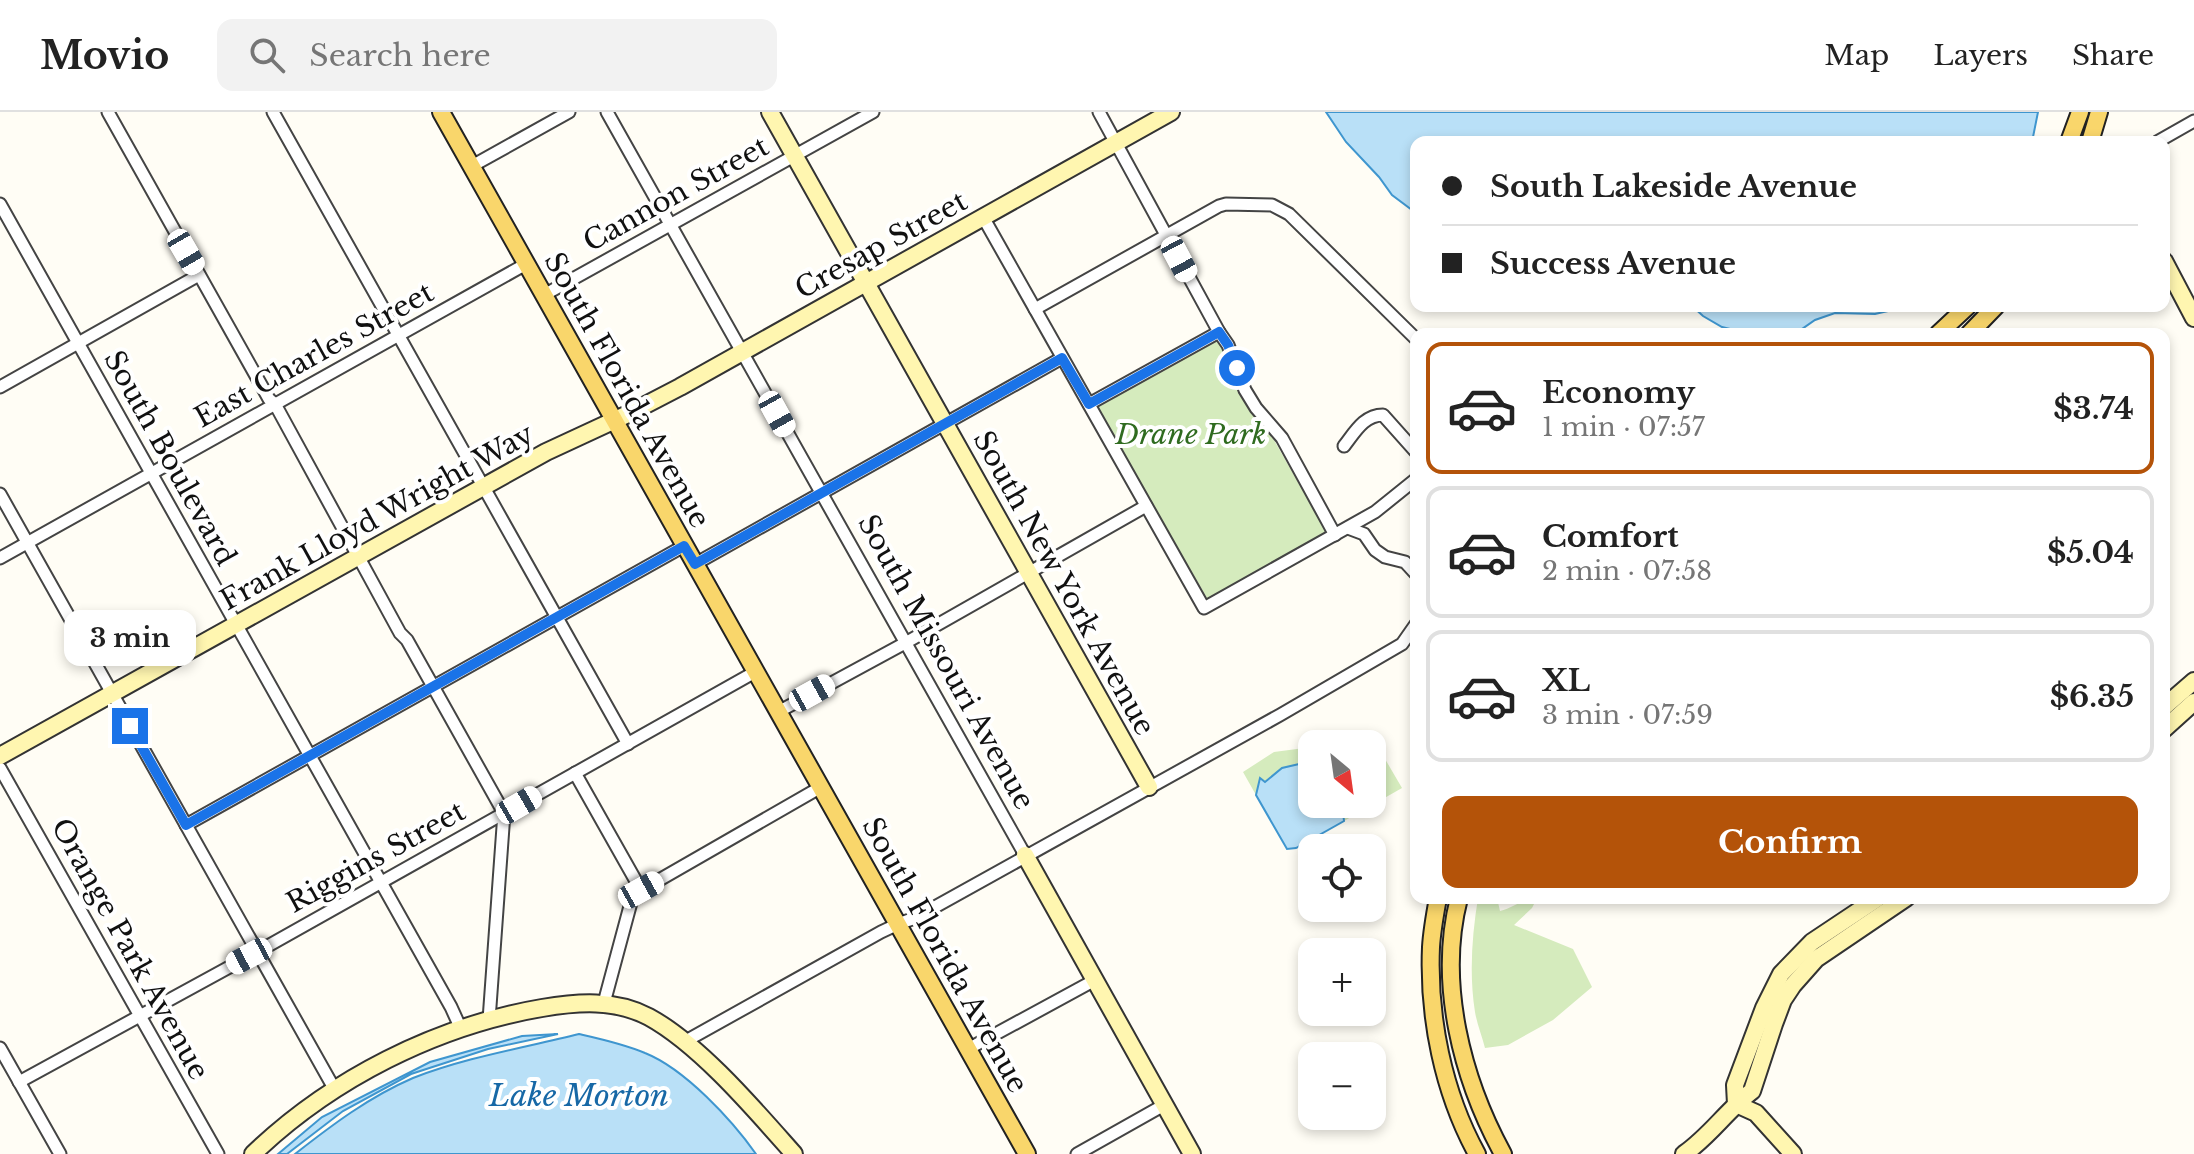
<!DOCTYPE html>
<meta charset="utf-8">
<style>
:root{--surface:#fff;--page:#f2f2f2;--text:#222;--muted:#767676;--line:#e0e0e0;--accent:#b45309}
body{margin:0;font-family:"Libre Baskerville",serif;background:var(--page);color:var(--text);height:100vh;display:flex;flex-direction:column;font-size:30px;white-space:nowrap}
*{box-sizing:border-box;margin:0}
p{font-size:26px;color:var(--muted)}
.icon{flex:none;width:44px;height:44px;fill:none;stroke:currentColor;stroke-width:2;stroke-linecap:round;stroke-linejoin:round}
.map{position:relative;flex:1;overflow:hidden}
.drawer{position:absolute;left:1410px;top:216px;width:760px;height:576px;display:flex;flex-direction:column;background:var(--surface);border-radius:16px;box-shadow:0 4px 12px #0003}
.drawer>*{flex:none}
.banner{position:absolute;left:1410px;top:24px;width:760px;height:176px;border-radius:16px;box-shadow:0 4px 12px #0003;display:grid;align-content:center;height:176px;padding:0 32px;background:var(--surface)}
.needle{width:52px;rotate:151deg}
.tools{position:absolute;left:1298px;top:618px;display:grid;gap:16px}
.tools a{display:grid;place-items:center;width:88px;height:88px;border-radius:16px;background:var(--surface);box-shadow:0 4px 12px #0003;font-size:40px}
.end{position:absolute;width:36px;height:36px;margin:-18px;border:10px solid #1a73e8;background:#fff;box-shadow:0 0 0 4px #fff}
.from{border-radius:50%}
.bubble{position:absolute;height:56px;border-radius:16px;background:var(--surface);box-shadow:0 4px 12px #0003;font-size:26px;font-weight:700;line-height:56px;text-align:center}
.car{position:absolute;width:24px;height:48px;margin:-24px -12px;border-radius:10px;box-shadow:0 0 6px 2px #0007;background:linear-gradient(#fff 24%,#345 0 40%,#fff 0 76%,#345 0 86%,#fff 0)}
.banner b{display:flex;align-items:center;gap:28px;height:76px;font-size:30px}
.banner b+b{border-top:2px solid var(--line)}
.banner i{width:20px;height:20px;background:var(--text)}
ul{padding:14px 0 0;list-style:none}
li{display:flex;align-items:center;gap:24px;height:132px;margin:0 16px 12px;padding:0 16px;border:4px solid var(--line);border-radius:16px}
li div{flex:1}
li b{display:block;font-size:30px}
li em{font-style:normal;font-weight:700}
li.on{border-color:var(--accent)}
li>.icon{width:72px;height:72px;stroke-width:1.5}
.action{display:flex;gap:16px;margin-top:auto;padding:16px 32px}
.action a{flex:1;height:92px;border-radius:16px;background:var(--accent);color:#fff;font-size:32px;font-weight:700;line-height:92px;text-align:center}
header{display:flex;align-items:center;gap:48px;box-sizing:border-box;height:112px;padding:0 40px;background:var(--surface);border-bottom:2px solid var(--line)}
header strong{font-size:38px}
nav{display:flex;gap:44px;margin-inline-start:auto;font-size:28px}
.search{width:560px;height:72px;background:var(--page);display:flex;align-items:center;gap:20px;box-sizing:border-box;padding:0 28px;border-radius:16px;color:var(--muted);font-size:30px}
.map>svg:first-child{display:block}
.green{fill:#d5ebbd}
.water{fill:#b9e0f7;stroke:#3f96cf;stroke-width:2}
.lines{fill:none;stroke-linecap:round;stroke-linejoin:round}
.street-casing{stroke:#444;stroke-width:15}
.secondary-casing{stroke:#333;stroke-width:20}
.primary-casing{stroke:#222;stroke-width:20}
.street{stroke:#fff;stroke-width:11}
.secondary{stroke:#fff6b0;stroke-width:16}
.primary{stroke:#f9d66b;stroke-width:16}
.route{stroke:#1a73e8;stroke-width:10}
.labels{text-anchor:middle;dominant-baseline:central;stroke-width:8;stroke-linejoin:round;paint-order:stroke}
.street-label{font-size:28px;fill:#111;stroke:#fff}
.park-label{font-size:28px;font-style:italic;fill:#2f6b1f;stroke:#fff}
.water-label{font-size:30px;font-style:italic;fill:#1768a6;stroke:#fff}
</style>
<header>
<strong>Movio</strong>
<div class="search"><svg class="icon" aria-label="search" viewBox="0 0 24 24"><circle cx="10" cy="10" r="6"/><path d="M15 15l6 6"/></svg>Search here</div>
<nav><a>Map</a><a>Layers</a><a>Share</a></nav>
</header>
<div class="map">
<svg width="2194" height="1042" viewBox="0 0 2194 1042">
<rect width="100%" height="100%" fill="#fffdf5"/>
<!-- green -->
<g class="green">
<path d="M 1217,228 L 1327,421 L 1208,488 L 1096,295 Z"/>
<path d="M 1371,623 L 1402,676 L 1344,709 L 1342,692 L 1372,692 L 1372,632 L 1335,632 Z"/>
<path d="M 1312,635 L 1312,649 L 1282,656 L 1265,670 L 1260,667 L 1256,683 L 1243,660 L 1274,640 Z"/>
<path d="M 1478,786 L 1497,786 L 1500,799 C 1514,796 1523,786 1537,786 L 1532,796 L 1514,813 L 1573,837 L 1592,875 L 1553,908 L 1508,933 L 1485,936 C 1482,924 1477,912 1475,900 C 1469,862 1472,823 1478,786 Z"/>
</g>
<!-- water -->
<g class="water">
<path d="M 1326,0 L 2038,0 L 2032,30 L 1416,30 L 1416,101 L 1392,83 L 1379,65 L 1346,30 Z"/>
<path d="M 1692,194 L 1910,194 L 1875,202 L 1835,201 L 1815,208 L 1799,219 L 1790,222 L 1750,222 L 1722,215 L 1703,204 Z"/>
<path d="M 1312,649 L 1312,692 L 1342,692 L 1344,709 L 1296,736 L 1287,737 L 1256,683 L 1260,666 L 1265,670 L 1282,656 Z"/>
<path d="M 558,922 L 488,937 L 411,962 L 343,999 L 287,1042 L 278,1042 L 322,1005 L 430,950 L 522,924 Z"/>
<path d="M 579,922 C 601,927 624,932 645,941 C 685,957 732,1008 756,1042 L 295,1042 C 332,1013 369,985 413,966 C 467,945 523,936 579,922 Z"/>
</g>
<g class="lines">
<defs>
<g id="street">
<path d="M 108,0 L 269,287 L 275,292 L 400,521 L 407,528 L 504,701 L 489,908"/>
<path d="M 273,0 L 628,632"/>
<path d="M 607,0 L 1025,743"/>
<path d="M 1099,0 L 1219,220 L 1228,233 L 1245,278 L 1256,296 L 1282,326 L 1335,423"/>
<path d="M 2157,30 L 2194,9"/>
<path d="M 472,54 L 569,0"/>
<path d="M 0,92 L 451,895 L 461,917"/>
<path d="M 983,105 L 1204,496 L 1375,400 L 1416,367"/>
<path d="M 544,183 L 873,0"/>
<path d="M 1035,197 L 1219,94 L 1226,92 L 1272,93 L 1289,102 L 1416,227"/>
<path d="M 0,275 L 199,163"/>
<path d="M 1089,292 L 1219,220"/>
<path d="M 1344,334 C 1355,320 1364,303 1383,303 L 1416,340"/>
<path d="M 0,382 L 335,978"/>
<path d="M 1348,416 L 1364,422 L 1375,438 L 1385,445 L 1405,450 L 1416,462"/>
<path d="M 0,446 L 526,152"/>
<path d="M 695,452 L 1062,246"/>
<path d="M 778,600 L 907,530 L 1146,394"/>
<path d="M 0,656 L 218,1042"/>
<path d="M 575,661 L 641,778"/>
<path d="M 186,713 L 684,434"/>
<path d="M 604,891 L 633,783 L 821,675"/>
<path d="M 684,930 L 881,820 L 898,812 L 915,806 L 1280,603 L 1402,532 L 1416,512"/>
<path d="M 0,936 L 60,1042"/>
<path d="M 968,937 L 1095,868"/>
<path d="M 19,970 L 266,835 L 755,560"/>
<path d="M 1077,1042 L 1164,993"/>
</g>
<g id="secondary">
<path d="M 770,0 L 1149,675"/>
<path d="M 2164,149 L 2194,206"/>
<path d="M 2164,595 L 2194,569"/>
<path d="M 2164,617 L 2194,590"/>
<path d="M 0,644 L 546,340 L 628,302 L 680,275 L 1171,0"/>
<path d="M 1025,743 L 1192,1042"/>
<path d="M 1736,992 L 1735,973 L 1764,896 L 1781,862 L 1812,830 L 1878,786"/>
<path d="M 1736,992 L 1756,1001 L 1793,1042"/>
<path d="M 253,1042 C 331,967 436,914 542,896 C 578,890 615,887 649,905 C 700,933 755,998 794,1042"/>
<path d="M 1684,1042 C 1710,1024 1727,998 1752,979 L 1774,912 L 1783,888 L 1793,873 L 1816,847 L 1906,786"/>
</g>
<g id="primary">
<path d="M 441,0 L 1027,1042"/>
<path d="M 2069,30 L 2080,0"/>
<path d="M 2090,30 L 2099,0"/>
<path d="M 1938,222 L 1968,194"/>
<path d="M 1969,222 L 1996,194"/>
<path d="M 1438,786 C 1435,802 1432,819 1431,835 C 1428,905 1443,980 1477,1042"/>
<path d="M 1459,786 C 1437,871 1462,967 1503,1042"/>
</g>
</defs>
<!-- street casing -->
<use href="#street" class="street-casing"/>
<!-- secondary casing -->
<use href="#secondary" class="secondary-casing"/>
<!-- primary casing -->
<use href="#primary" class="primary-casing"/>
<!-- street -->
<use href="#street" class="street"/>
<!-- secondary -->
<use href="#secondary" class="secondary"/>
<!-- primary -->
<use href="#primary" class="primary"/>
</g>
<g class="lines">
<!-- route -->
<path class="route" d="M 130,614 L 186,713 L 684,434 L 695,452 L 1062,246 L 1089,292 L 1219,220 L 1228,233 L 1237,256"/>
</g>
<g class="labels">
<!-- street labels -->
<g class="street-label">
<text transform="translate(676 82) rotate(-29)">Cannon Street</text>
<text transform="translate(881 133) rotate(-29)">Cresap Street</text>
<text transform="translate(314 243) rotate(-29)">East Charles Street</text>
<text transform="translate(627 278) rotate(61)">South Florida Avenue</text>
<text transform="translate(170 346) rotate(61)">South Boulevard</text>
<text transform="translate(377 405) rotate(-29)">Frank Lloyd Wright Way</text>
<text transform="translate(1064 471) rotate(61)">South New York Avenue</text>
<text transform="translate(946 550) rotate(61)">South Missouri Avenue</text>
<text transform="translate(376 745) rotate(-29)">Riggins Street</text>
<text transform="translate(130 837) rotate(61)">Orange Park Avenue</text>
<text transform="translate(945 843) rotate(61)">South Florida Avenue</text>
</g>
<!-- park labels -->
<g class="park-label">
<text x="1191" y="322">Drane Park</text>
</g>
<!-- water labels -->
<g class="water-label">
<text x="579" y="983">Lake Morton</text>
</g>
</g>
</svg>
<div class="tools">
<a><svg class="needle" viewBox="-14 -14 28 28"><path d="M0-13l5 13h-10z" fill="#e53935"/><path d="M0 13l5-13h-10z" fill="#767676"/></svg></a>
<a><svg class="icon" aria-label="locate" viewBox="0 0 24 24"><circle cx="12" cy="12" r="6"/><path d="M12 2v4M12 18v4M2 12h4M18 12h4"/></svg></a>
<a>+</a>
<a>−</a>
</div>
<i class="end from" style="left:1237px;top:256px"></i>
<i class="end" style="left:130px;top:614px"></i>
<div class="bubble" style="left:64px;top:498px;width:132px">3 min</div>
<i class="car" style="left:186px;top:140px;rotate:150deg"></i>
<i class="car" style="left:1179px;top:147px;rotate:152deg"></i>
<i class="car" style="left:777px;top:302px;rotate:151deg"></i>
<i class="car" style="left:812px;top:581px;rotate:61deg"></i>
<i class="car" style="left:519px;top:693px;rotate:60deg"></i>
<i class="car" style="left:641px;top:778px;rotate:61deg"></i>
<i class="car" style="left:249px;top:844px;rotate:242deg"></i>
<div class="banner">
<b><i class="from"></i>South Lakeside Avenue</b>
<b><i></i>Success Avenue</b>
</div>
<section class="drawer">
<ul>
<li class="on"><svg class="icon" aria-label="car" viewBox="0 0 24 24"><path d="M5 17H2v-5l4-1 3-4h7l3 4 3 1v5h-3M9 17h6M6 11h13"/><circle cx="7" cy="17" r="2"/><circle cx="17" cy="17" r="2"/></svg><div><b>Economy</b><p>1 min · 07:57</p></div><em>$3.74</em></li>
<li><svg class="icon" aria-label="car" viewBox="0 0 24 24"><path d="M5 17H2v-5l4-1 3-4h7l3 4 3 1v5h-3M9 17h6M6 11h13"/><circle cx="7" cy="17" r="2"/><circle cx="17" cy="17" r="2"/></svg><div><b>Comfort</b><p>2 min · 07:58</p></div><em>$5.04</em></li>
<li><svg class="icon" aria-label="car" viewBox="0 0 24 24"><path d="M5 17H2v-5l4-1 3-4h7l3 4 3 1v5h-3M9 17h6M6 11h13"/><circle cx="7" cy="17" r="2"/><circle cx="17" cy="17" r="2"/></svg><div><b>XL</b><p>3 min · 07:59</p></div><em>$6.35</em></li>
</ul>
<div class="action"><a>Confirm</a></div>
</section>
</div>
